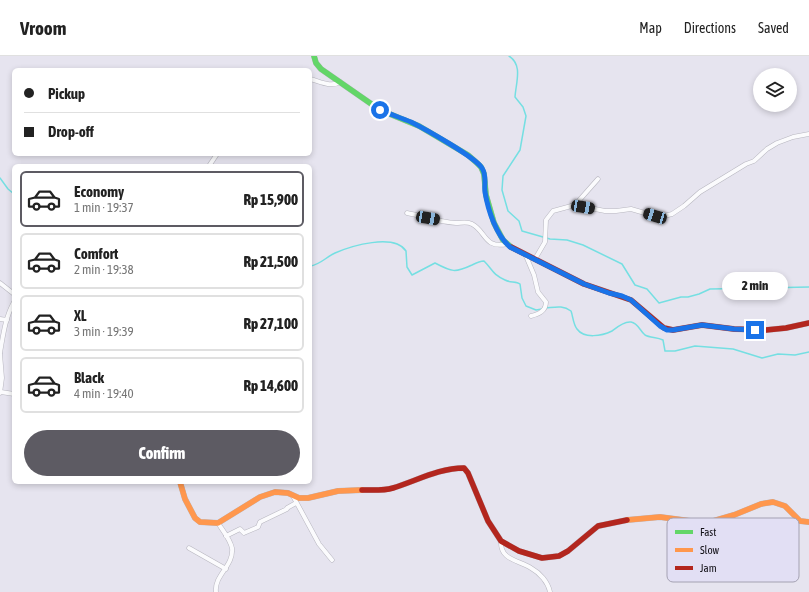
<!DOCTYPE html>
<meta charset="utf-8">
<style>
:root{--surface:#fff;--page:#f2f2f2;--text:#222;--muted:#767676;--line:#e0e0e0;--accent:#5d5b63}
body{margin:0;font-family:"Asap Condensed",sans-serif;background:var(--page);color:var(--text);height:100vh;display:flex;flex-direction:column;font-size:15px;white-space:nowrap}
*{box-sizing:border-box;margin:0}
p{font-size:13px;color:var(--muted)}
.icon{flex:none;width:22px;height:22px;fill:none;stroke:currentColor;stroke-width:2;stroke-linecap:round;stroke-linejoin:round}
.map{position:relative;flex:1;overflow:hidden}
.sheet{position:absolute;left:12px;top:108px;width:300px;height:320px;display:flex;flex-direction:column;background:var(--surface);border-radius:6px;box-shadow:0 2px 6px #0003}
.sheet>*{flex:none}
.guide{position:absolute;left:12px;top:12px;width:300px;height:88px;border-radius:6px;box-shadow:0 2px 6px #0003;display:grid;align-content:center;height:88px;padding:0 12px;background:var(--surface)}
.fabs{position:absolute;left:753px;top:12px;display:grid;gap:8px}
.fabs a{display:grid;place-items:center;width:44px;height:44px;border-radius:50%;background:var(--surface);box-shadow:0 2px 6px #0003;font-size:20px}
.end{position:absolute;width:18px;height:18px;margin:-9px;border:5px solid #1a73e8;background:#fff;box-shadow:0 0 0 2px #fff}
.from{border-radius:50%}
.bubble{position:absolute;height:28px;border-radius:14px;background:var(--surface);box-shadow:0 2px 6px #0003;font-size:13px;font-weight:800;line-height:28px;text-align:center}
.car{position:absolute;width:12px;height:24px;margin:-12px -6px;border-radius:5px;box-shadow:0 0 3px 1px #0007;background:linear-gradient(#222 24%,#8ab4d8 0 40%,#222 0 76%,#8ab4d8 0 86%,#222 0)}
.guide b{display:flex;align-items:center;gap:14px;height:38px;font-size:15px}
.guide b+b{border-top:1px solid var(--line)}
.guide i{width:10px;height:10px;background:var(--text)}
ul{padding:7px 0 0;list-style:none}
li{display:flex;align-items:center;gap:12px;height:56px;margin:0 8px 6px;padding:0 4px;border:2px solid var(--line);border-radius:6px}
li div{flex:1}
li b{display:block;font-size:15px}
li em{font-style:normal;font-weight:800}
li.selected{border-color:var(--accent)}
li>.icon{width:36px;height:36px;stroke-width:1.5}
.cta{display:flex;gap:8px;margin-top:auto;padding:8px 12px}
.cta a{flex:1;height:46px;border-radius:24px;background:var(--accent);color:#fff;font-size:16px;font-weight:800;line-height:46px;text-align:center}
header{display:flex;align-items:center;gap:24px;box-sizing:border-box;height:56px;padding:0 20px;background:var(--surface);border-bottom:1px solid var(--line)}
header strong{font-size:19px}
nav{display:flex;gap:22px;margin-inline-start:auto;font-size:14px}
.map>svg:first-child{display:block}
.lines{fill:none;stroke-linecap:round;stroke-linejoin:round}
.stream{stroke:#75dfe2;stroke-width:1.5}
.street-casing{stroke:#b7b6bf;stroke-width:5}
.fast-casing{stroke:#b7b6bf;stroke-width:6}
.slow-casing{stroke:#b7b6bf;stroke-width:6}
.jam-casing{stroke:#b7b6bf;stroke-width:6}
.street{stroke:#fbfbfd;stroke-width:4}
.fast{stroke:#63d668;stroke-width:5.5}
.slow{stroke:#ff974d;stroke-width:5.5}
.jam{stroke:#b3261e;stroke-width:5.5}
.route{stroke:#1a73e8;stroke-width:5}
.key{fill:#e2dff4;stroke:#a4a1b2;stroke-width:1}
.key-label{font-size:11px;fill:#131118}
</style>
<header>
<strong>Vroom</strong>
<nav><a>Map</a><a>Directions</a><a>Saved</a></nav>
</header>
<div class="map">
<svg width="809" height="536" viewBox="0 0 809 536">
<rect width="100%" height="100%" fill="#e6e4ef"/>
<g class="lines">
<!-- stream -->
<g class="stream">
<path d="M 509,0 C 523,9 516,26 515,41 L 523,51 L 526,60 L 520,94 L 503,120 L 502,134 L 508,155 L 519,165 L 522,175 L 550,183 L 567,184 L 583,189 L 622,208 L 635,229 L 647,233 L 659,247 L 681,241 L 688,241 L 699,238 L 710,233 L 809,231"/>
<path d="M 0,122 L 8,133 L 14,138"/>
<path d="M 310,210 C 320,209 326,201 335,197 C 351,190 394,177 406,195 L 407,211 L 412,219 L 435,207 C 452,216 455,217 472,209 C 476,207 480,205 484,205 C 493,214 492,218 505,224 C 510,227 516,225 520,228 L 522,242 L 526,250 L 536,254 L 542,253"/>
<path d="M 546,252 C 556,251 563,249 571,255 C 573,260 573,268 577,273 C 584,283 602,280 612,275 C 617,271 624,265 631,266 C 638,267 640,275 645,279 C 650,282 657,281 663,284 L 665,295 L 675,295 L 695,290 L 733,293 L 762,302 L 778,298 L 795,299 L 809,296"/>
</g>
<defs>
<g id="street">
<path d="M 310,23 C 319,25 331,32 340,26"/>
<path d="M 209,110 L 217,98"/>
<path d="M 575,149 L 598,123"/>
<path d="M 407,157 C 423,160 439,166 456,167 C 461,167 467,165 472,168 C 486,175 484,193 507,188"/>
<path d="M 526,200 L 534,219 L 538,236 L 546,246 C 546,255 539,258 531,260"/>
<path d="M 535,203 L 545,186 L 546,164 L 553,155 L 575,149 L 605,155 L 616,155 L 631,153 L 655,160 L 664,160 L 672,158 L 684,150 L 700,136 L 746,108 L 754,105 L 767,93 L 777,87 L 793,81 L 809,78"/>
<path d="M 0,227 L 14,238"/>
<path d="M 0,263 L 7,264"/>
<path d="M 0,297 C 3,280 5,262 14,246"/>
<path d="M 0,298 L 2,322 L 0,337"/>
<path d="M 1,336 L 14,338"/>
<path d="M 293,440 L 319,488 L 332,504"/>
<path d="M 226,480 L 240,473 L 244,477 L 258,471 L 260,466 L 287,453 L 287,452 L 296,447"/>
<path d="M 501,485 C 500,504 518,504 531,512 C 540,517 548,526 550,536"/>
<path d="M 189,492 L 226,513"/>
<path d="M 216,536 C 214,519 234,510 232,492 C 230,483 223,475 218,467"/>
</g>
<path id="fast" d="M 314,0 L 316,7 L 321,13 L 380,54 L 419,70 L 468,99 L 477,107 L 481,111 L 484,118 L 486,139 L 494,167 L 503,184 L 511,191"/>
<g id="slow">
<path d="M 180,426 L 185,443 L 195,462 L 200,466 L 218,467 L 260,441 L 275,436 L 288,437 L 299,442 L 308,442 L 338,435 L 362,434"/>
<path d="M 627,464 L 660,461 L 698,466 L 710,466 L 734,459 L 761,448 L 773,446 L 785,450 L 800,465 L 809,466"/>
</g>
<g id="jam">
<path d="M 511,191 L 584,228 L 631,244 L 664,272 L 673,274 L 702,269 L 734,273 L 766,274 L 786,272 L 809,267"/>
<path d="M 362,434 C 372,434 383,435 393,432 C 416,425 439,412 464,412 L 468,417 L 488,465 L 501,485 L 519,495 L 542,502 L 559,500 L 568,495 L 598,470 L 627,464"/>
</g>
</defs>
<!-- street casing -->
<use href="#street" class="street-casing"/>
<!-- fast casing -->
<use href="#fast" class="fast-casing"/>
<!-- slow casing -->
<use href="#slow" class="slow-casing"/>
<!-- jam casing -->
<use href="#jam" class="jam-casing"/>
<!-- street -->
<use href="#street" class="street"/>
<!-- fast -->
<use href="#fast" class="fast"/>
<!-- slow -->
<use href="#slow" class="slow"/>
<!-- jam -->
<use href="#jam" class="jam"/>
</g>
<g class="lines">
<!-- route -->
<path class="route" d="M 380,54 C 390,58 401,62 411,66 C 425,73 475,101 482,112 C 487,120 484,128 485,136 C 488,154 496,179 510,191 L 584,228 L 609,237 L 622,240 L 631,244 L 660,270 L 667,274 L 673,274 L 702,269 L 734,273 L 755,274"/>
</g>
<!-- legend -->
<rect x="667" y="462" width="132" height="64" rx="6" class="key"/>
<rect x="675" y="474" width="18" height="4" fill="#63d668"/>
<rect x="675" y="492" width="18" height="4" fill="#ff974d"/>
<rect x="675" y="510" width="18" height="4" fill="#b3261e"/>
<g class="key-label">
<text x="700" y="480">Fast</text>
<text x="700" y="498">Slow</text>
<text x="700" y="516">Jam</text>
</g>
</svg>
<div class="fabs">
<a><svg class="icon" aria-label="layers" viewBox="0 0 24 24"><path d="M12 4l9 5-9 5-9-5zM3 14l9 5 9-5"/></svg></a>
</div>
<i class="end from" style="left:380px;top:54px"></i>
<i class="end" style="left:755px;top:274px"></i>
<div class="bubble" style="left:722px;top:216px;width:66px">2 min</div>
<i class="car" style="left:583px;top:151px;rotate:100deg"></i>
<i class="car" style="left:655px;top:160px;rotate:287deg"></i>
<i class="car" style="left:428px;top:162px;rotate:100deg"></i>
<div class="guide">
<b><i class="from"></i>Pickup</b>
<b><i></i>Drop-off</b>
</div>
<section class="sheet">
<ul>
<li class="selected"><svg class="icon" aria-label="car" viewBox="0 0 24 24"><path d="M5 17H2v-5l4-1 3-4h7l3 4 3 1v5h-3M9 17h6M6 11h13"/><circle cx="7" cy="17" r="2"/><circle cx="17" cy="17" r="2"/></svg><div><b>Economy</b><p>1 min · 19:37</p></div><em>Rp 15,900</em></li>
<li><svg class="icon" aria-label="car" viewBox="0 0 24 24"><path d="M5 17H2v-5l4-1 3-4h7l3 4 3 1v5h-3M9 17h6M6 11h13"/><circle cx="7" cy="17" r="2"/><circle cx="17" cy="17" r="2"/></svg><div><b>Comfort</b><p>2 min · 19:38</p></div><em>Rp 21,500</em></li>
<li><svg class="icon" aria-label="car" viewBox="0 0 24 24"><path d="M5 17H2v-5l4-1 3-4h7l3 4 3 1v5h-3M9 17h6M6 11h13"/><circle cx="7" cy="17" r="2"/><circle cx="17" cy="17" r="2"/></svg><div><b>XL</b><p>3 min · 19:39</p></div><em>Rp 27,100</em></li>
<li><svg class="icon" aria-label="car" viewBox="0 0 24 24"><path d="M5 17H2v-5l4-1 3-4h7l3 4 3 1v5h-3M9 17h6M6 11h13"/><circle cx="7" cy="17" r="2"/><circle cx="17" cy="17" r="2"/></svg><div><b>Black</b><p>4 min · 19:40</p></div><em>Rp 14,600</em></li>
</ul>
<div class="cta"><a>Confirm</a></div>
</section>
</div>
